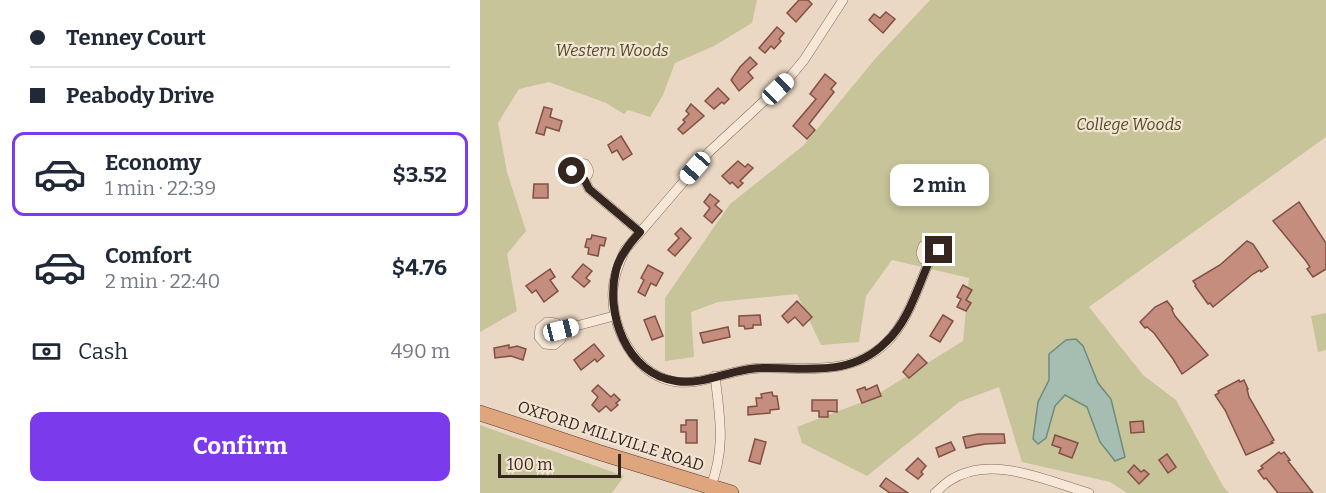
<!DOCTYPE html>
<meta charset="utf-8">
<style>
:root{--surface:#fff;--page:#f6f6f7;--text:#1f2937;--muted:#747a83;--line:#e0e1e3;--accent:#7c3aed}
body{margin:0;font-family:Bitter,serif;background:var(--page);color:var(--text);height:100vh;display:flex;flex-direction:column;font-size:22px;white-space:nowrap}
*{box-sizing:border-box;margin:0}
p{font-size:20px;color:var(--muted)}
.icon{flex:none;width:33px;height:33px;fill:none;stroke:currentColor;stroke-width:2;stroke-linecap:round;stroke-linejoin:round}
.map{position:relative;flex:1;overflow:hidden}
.side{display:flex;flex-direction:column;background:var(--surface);width:480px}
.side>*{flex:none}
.top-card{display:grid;align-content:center;height:132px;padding:0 30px;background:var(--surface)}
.scale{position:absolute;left:18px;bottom:15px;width:123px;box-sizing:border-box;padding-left:6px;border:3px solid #35251f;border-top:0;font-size:16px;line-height:21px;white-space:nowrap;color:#35251f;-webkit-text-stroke:4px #f2e3d3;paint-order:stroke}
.end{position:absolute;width:27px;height:27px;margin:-14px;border:8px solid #35251f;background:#fff;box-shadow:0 0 0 3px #fff}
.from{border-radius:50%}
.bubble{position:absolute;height:42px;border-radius:12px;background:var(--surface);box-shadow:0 3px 9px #0003;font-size:20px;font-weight:700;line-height:42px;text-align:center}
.car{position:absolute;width:18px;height:36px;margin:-18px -9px;border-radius:8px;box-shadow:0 0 4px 2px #0007;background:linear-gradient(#fff 24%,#345 0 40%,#fff 0 76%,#345 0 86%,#fff 0)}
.top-card b{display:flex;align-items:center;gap:21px;height:57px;font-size:22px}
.top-card b+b{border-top:2px solid var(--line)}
.top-card i{width:15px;height:15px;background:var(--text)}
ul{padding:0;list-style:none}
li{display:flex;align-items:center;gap:18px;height:84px;margin:0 12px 9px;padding:0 18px;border:3px solid transparent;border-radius:12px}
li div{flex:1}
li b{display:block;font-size:22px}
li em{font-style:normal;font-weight:700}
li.on{border-color:var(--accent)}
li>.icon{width:54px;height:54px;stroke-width:1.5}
.pay{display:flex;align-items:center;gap:15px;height:66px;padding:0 30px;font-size:22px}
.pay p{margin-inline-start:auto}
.primary-button{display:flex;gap:12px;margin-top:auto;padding:12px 30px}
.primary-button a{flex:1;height:69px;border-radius:12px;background:var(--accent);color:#fff;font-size:24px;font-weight:700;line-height:69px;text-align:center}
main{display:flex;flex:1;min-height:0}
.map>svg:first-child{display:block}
.green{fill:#c7c499}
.water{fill:#a6beb2;stroke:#6d8b7e;stroke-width:1.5}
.building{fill:#c58d7d;stroke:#815044;stroke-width:1.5}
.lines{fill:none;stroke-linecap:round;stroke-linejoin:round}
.minor-casing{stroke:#83695c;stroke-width:10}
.trunk-casing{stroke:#513930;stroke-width:16}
.minor{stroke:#f6e7d6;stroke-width:9}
.trunk{stroke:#dfa67d;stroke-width:15}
.route{stroke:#35251f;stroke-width:8}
.labels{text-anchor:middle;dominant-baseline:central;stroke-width:4.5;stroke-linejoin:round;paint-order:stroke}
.park-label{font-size:16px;font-style:italic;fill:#4d4f27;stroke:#f2e3d3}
.street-label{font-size:16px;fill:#35251f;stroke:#f2e3d3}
</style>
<main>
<section class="side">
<div class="top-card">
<b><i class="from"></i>Tenney Court</b>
<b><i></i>Peabody Drive</b>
</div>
<ul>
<li class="on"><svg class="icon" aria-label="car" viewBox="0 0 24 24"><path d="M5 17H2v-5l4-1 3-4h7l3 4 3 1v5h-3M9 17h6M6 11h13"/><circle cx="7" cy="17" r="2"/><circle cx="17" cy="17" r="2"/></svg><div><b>Economy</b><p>1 min · 22:39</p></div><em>$3.52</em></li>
<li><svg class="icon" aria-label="car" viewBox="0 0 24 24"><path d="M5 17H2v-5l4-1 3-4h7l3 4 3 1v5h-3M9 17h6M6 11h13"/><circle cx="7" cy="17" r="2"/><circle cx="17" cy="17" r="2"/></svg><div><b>Comfort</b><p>2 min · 22:40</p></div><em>$4.76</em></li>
</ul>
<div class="pay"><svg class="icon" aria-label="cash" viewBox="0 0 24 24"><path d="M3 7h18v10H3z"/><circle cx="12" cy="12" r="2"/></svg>Cash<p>490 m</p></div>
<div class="primary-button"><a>Confirm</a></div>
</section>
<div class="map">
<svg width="846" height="493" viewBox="0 0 846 493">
<rect width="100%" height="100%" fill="#ead8c4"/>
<!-- green -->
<g class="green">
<path d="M 0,0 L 277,0 L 272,23 L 234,46 L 195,63 L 183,95 L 170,117 L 148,110 L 144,114 L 126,103 L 69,82 L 39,89 L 18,123 L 27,172 L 46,231 L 27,254 L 37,311 L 0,332 Z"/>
<path d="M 450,0 L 846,0 L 846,137 L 609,307 L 663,375 L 696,400 L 743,486 L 749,493 L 647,493 L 630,482 L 542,462 L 519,387 L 479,402 L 387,476 L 322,443 L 317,427 L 390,399 L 483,341 L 489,278 L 412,260 L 386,296 L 379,342 L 341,345 L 317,294 L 238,302 L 211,312 L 214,357 L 185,361 L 185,298 L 250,204 L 324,145 L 395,59 Z"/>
<path d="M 846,313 L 846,350 L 838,352 L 831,316 Z"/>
<path d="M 0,425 L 144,476 L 132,493 L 0,493 Z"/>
</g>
<!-- water -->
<path class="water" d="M 596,339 L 603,346 L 618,383 L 631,399 L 645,457 L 635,461 L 620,442 L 607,407 L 585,395 L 575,406 L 566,438 L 558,444 L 553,439 L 558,402 L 569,380 L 569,354 L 586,340 Z"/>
<!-- building -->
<g class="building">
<path d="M 319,0 L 328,0 L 332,4 L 316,22 L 307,13 Z"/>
<path d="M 406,12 L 415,19 L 403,33 L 389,20 L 394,14 L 400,18 Z"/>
<path d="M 297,27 L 304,33 L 299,39 L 301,41 L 294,49 L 291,46 L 285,53 L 279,48 Z"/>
<path d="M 270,57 L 277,64 L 268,72 L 273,78 L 259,91 L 251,80 L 260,67 Z"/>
<path d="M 345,74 L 356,83 L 351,89 L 354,92 L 329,124 L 335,130 L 327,139 L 313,126 L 336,99 L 330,94 Z"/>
<path d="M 238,88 L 249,99 L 244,104 L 242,102 L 234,109 L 225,101 Z"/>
<path d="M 211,104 L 224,116 L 203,134 L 198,129 L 205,122 L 203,120 L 209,114 L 206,111 Z"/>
<path d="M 64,107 L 72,109 L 70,117 L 82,121 L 79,131 L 66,127 L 64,135 L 56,133 Z"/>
<path d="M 141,136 L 152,154 L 143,160 L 137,150 L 132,153 L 128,145 Z"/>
<path d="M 258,161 L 265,167 L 268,164 L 273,168 L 260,181 L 263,183 L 258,188 L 252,182 L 250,184 L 242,176 Z"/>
<path d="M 54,184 L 68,184 L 68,198 L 53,198 Z"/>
<path d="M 230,194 L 239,201 L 235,205 L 242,211 L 232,223 L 224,216 L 230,208 L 224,202 Z"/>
<path d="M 819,202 L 846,243 L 846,269 L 833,277 L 827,269 L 830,267 L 826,261 L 793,221 Z"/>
<path d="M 201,228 L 211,238 L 195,256 L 188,250 L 199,238 L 195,234 Z"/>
<path d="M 112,235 L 126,238 L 124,246 L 120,245 L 118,256 L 108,254 L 109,248 L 105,247 L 107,239 L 111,239 Z"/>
<path d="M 767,241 L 773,244 L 788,267 L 781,272 L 780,270 L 773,274 L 733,307 L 730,303 L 728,304 L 715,286 L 716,285 L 713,281 L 740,265 Z"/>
<path d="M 103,264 L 112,271 L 106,278 L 110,281 L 104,287 L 92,277 Z"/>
<path d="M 168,265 L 183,273 L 176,286 L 171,283 L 165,296 L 158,292 L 164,280 L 161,278 Z"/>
<path d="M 70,269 L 75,277 L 70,280 L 78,291 L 64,302 L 56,290 L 52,293 L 46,286 Z"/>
<path d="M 483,285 L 492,290 L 486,300 L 491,303 L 486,311 L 477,307 L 481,299 L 477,297 Z"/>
<path d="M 317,301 L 332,317 L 323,326 L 315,317 L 308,323 L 302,316 Z"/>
<path d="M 687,301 L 693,309 L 692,310 L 695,316 L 728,355 L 702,374 L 693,359 L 674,333 L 667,327 L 665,328 L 660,322 L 675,307 Z"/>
<path d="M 280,315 L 281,325 L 273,325 L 273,328 L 265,329 L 264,326 L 259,326 L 259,316 Z"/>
<path d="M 463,315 L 473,321 L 460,342 L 450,336 Z"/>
<path d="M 175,316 L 183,336 L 172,340 L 164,320 Z"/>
<path d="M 248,327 L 250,337 L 223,343 L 220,333 Z"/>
<path d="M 114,344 L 124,356 L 117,362 L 115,359 L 101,370 L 94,360 Z"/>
<path d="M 29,345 L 29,348 L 37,346 L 46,349 L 43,360 L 31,356 L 15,358 L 14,348 Z"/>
<path d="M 438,354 L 447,363 L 429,378 L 423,372 Z"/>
<path d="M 759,380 L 760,382 L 764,380 L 768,389 L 767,389 L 769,397 L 794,440 L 791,442 L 793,443 L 766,455 L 745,410 L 735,395 L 739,393 L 738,391 Z"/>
<path d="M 118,385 L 131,397 L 134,394 L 140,400 L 136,403 L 138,405 L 131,411 L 126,406 L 119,412 L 112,405 L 118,397 L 112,391 Z"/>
<path d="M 397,385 L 401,396 L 382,403 L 377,390 L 385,387 L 386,390 Z"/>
<path d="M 292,392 L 293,396 L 297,396 L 299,409 L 290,410 L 290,413 L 268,415 L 268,407 L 277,406 L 276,398 L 282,398 L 281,394 Z"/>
<path d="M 332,400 L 357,400 L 357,412 L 348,411 L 348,417 L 339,417 L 339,411 L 332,411 Z"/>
<path d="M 206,420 L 217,420 L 217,443 L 206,443 L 206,432 L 201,432 L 201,425 L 206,425 Z"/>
<path d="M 663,421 L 664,432 L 651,433 L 650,422 Z"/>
<path d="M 498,434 L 524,434 L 525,443 L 505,444 L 486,448 L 483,437 Z"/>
<path d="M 575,435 L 598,443 L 592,458 L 579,453 L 581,448 L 572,445 Z"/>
<path d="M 275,439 L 286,442 L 280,464 L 269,461 Z"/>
<path d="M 471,442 L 475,450 L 459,457 L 456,448 Z"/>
<path d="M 799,452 L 801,454 L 804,452 L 810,460 L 808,461 L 833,493 L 798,493 L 786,478 L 784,479 L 778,471 L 783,468 L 781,466 Z"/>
<path d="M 687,454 L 696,467 L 688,473 L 679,460 Z"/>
<path d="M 438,458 L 446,466 L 441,472 L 443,474 L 438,479 L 426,470 Z"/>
<path d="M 654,465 L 661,472 L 664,470 L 669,474 L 659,484 L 648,472 Z"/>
<path d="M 406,478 L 428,493 L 410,493 L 400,486 Z"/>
</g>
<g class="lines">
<defs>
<g id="minor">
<path d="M 363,0 L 324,60 L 309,78 L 229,152 L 145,250 C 139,263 134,275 133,289 C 130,327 155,376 197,382 C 225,385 253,368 282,368 C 326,367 371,377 407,342 C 428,321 437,289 449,262 C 463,260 462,246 449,243 L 443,246 L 441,253 L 443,259 L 449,262"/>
<path d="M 104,179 L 99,180 C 92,176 91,173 94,166 L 99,163 L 105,164 C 110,170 110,174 104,179 L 109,189 L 160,232"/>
<path d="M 81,330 L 81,339 L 74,345 L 65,344 L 59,337 L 60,328 L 67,322 L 76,323 L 81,330 L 134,316"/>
<path d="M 230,489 C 246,447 240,419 235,376"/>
<path d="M 455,493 C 460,489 464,484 469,481 C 510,453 567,481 609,493"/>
</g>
<path id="trunk" d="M 0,413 L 121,453 L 251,493"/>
</defs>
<!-- minor casing -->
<use href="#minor" class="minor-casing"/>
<!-- trunk casing -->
<use href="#trunk" class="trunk-casing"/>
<!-- minor -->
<use href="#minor" class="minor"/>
<!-- trunk -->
<use href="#trunk" class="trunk"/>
</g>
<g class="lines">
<!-- route -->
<path class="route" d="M 92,171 L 94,177 L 99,180 L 104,179 L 109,189 L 160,232 C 150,243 140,255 136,270 C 125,313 146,374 196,381 C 224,386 253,368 281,368 C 326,367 370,378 406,342 C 428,322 437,289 449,262 L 455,261 L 459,256 L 459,250"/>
</g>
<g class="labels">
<!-- park labels -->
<g class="park-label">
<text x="132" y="50">Western Woods</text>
<text x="649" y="124">College Woods</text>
</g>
<!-- street labels -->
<g class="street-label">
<text transform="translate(131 436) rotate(18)">OXFORD MILLVILLE ROAD</text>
</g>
</g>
</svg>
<div class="scale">100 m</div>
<i class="end from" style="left:92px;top:171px"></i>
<i class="end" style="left:459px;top:250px"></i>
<div class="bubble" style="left:410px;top:164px;width:99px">2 min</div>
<i class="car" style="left:298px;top:89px;rotate:46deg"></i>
<i class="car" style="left:215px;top:168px;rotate:221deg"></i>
<i class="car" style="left:81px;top:330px;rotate:76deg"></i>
</div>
</main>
